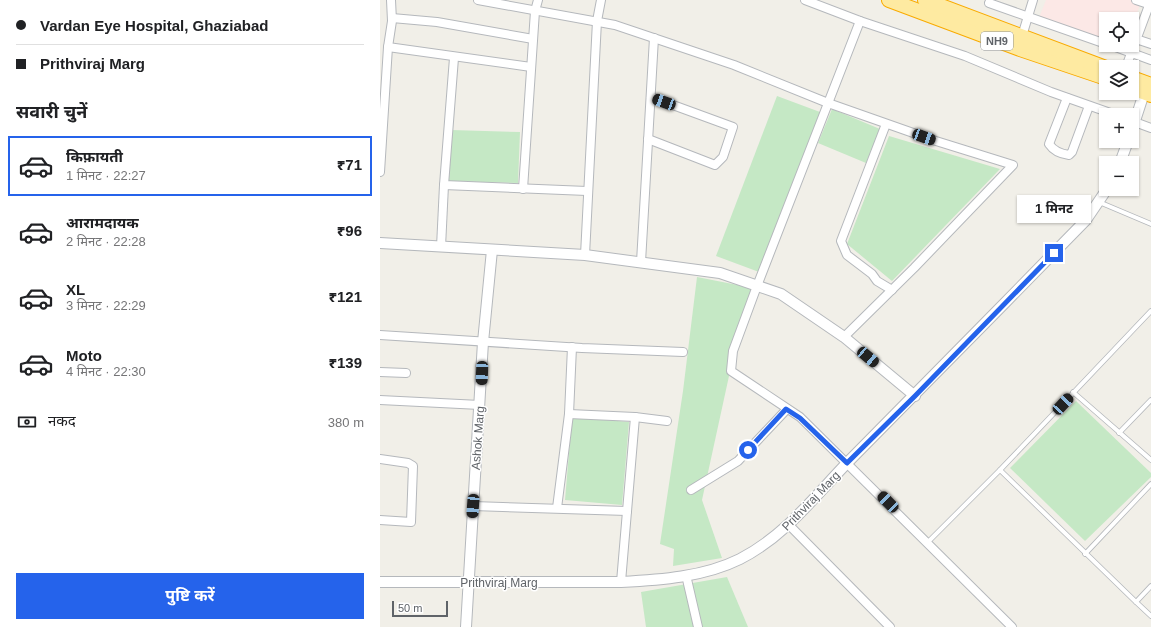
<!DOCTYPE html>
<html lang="hi">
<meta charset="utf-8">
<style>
:root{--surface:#fff;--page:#f2f2f2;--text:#202124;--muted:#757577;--line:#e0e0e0;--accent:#2563eb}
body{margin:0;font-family:Arial,"Noto Sans Devanagari",sans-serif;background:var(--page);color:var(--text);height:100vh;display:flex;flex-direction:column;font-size:15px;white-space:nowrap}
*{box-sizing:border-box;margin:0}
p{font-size:13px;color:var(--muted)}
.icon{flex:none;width:22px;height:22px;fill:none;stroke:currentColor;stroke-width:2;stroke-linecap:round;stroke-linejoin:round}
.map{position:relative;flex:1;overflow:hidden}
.panel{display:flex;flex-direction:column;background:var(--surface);width:380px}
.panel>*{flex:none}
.guide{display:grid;align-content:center;height:88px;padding:0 16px;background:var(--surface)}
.buttons{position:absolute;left:719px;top:12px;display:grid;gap:8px}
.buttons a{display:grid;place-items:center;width:40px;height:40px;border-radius:0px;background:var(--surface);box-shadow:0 1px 3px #0004;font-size:20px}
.scale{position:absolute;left:12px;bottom:10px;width:56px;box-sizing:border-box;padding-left:4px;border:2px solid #5f6368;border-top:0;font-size:11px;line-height:14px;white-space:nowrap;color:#5f6368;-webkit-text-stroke:3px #fff;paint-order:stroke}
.end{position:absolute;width:18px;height:18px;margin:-9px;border:5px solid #2563eb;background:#fff;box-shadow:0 0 0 2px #fff}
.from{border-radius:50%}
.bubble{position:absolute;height:28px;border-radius:0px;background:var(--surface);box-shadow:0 1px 3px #0004;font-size:13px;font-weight:700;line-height:28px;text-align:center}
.car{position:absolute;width:12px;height:24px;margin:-12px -6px;border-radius:5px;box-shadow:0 0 3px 1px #0007;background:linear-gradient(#222 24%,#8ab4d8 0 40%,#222 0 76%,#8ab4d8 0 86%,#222 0)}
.guide b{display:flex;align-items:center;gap:14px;height:38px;font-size:15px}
.guide b+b{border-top:1px solid var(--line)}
.guide i{width:10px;height:10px;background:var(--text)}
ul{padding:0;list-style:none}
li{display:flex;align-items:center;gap:12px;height:60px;margin:0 8px 6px;padding:0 8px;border:2px solid transparent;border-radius:0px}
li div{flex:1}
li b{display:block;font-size:15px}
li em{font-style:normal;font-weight:700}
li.selected{border-color:var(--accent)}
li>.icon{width:36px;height:36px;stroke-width:1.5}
h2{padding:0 16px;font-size:18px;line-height:48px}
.pay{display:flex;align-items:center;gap:10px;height:44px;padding:0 16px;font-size:15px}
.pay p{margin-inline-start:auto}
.primary-button{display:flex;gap:8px;margin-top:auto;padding:8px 16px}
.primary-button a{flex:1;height:46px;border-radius:0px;background:var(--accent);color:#fff;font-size:16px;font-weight:700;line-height:46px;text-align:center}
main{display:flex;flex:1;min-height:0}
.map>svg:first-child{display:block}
.medical{fill:#fce8e6}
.green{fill:#c5e8c5}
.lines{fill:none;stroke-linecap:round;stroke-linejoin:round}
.service-casing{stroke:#b5b8bc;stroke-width:5.5}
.minor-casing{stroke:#b5b8bc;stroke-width:10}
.tertiary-casing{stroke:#b5b8bc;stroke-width:12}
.trunk-casing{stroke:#f9ab00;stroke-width:16}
.service{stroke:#fff;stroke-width:4}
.minor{stroke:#fff;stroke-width:8}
.tertiary{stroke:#fff;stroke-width:10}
.trunk{stroke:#feeaa1;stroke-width:14}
.route{stroke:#2563eb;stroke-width:5}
.labels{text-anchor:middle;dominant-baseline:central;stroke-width:3;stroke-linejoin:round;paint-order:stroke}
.shield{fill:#fff;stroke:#8f9295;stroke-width:1}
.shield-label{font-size:11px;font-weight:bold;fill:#5f6368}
.street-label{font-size:12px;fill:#5f6368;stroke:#fff}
</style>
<main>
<section class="panel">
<div class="guide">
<b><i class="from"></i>Vardan Eye Hospital, Ghaziabad</b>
<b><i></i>Prithviraj Marg</b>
</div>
<h2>सवारी चुनें</h2>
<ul>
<li class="selected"><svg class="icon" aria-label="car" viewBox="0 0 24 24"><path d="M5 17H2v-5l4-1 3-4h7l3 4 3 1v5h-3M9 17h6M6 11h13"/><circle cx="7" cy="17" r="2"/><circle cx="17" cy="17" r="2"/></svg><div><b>किफ़ायती</b><p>1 मिनट · 22:27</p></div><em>₹71</em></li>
<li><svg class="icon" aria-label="car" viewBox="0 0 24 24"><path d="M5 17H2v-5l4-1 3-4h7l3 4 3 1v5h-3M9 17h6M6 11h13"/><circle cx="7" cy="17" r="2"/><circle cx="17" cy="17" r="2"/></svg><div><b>आरामदायक</b><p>2 मिनट · 22:28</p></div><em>₹96</em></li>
<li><svg class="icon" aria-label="car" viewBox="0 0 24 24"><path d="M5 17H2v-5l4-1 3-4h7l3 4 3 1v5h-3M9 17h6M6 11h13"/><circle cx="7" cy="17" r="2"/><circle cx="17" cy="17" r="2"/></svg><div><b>XL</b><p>3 मिनट · 22:29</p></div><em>₹121</em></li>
<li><svg class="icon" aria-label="car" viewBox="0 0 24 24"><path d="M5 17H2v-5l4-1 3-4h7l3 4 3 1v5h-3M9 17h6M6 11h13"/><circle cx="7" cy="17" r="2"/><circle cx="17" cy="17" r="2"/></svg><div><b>Moto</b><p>4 मिनट · 22:30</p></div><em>₹139</em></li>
</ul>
<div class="pay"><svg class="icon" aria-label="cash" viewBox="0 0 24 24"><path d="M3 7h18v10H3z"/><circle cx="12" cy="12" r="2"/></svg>नकद<p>380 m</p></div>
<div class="primary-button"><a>पुष्टि करें</a></div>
</section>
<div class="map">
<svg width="771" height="627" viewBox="0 0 771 627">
<rect width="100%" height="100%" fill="#f1efe8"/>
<!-- medical -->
<path class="medical" d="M 666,0 L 762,0 L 752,25 L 752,19 L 726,19 L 726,44 L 658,20 Z"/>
<!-- green -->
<g class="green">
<path d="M 397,96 L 440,112 L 379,272 L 336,256 Z"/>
<path d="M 452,109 L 500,129 L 486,163 L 438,143 Z"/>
<path d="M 71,130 L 140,132 L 138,183 L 69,181 Z"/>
<path d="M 509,136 L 620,169 L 512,281 L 467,244 Z"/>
<path d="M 317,277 L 373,288 L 349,376 L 322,500 L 342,558 L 293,566 L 294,549 L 280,544 L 303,391 Z"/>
<path d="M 696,401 L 771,473 L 771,477 L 705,541 L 630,468 Z"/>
<path d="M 192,417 L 249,422 L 242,505 L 185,500 Z"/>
<path d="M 347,577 L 368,627 L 266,627 L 261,592 Z"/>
</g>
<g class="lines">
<defs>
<g id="service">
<path d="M 719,202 L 771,224"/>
<path d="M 693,392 L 771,460"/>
<path d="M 739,433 L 771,400"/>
<path d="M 620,470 L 756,602"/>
<path d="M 548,542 L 620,470 L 771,311"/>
<path d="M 705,554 L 771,484"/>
<path d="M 771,586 L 756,602 L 771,616"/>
</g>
<g id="minor">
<path d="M 98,0 L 235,25 L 354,65 L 448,103 L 556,141 L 633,165 L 534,268 L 464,337"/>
<path d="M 425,0 L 480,21 L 585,56 L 671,92 L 736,115"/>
<path d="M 756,0 L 771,5"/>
<path d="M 609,3 L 726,44"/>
<path d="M 12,18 L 57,22 L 153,39"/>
<path d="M 480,21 L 377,286 L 353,351 L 351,371 L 420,417 L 632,627"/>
<path d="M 642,36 L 653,0"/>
<path d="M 756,39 L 771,44"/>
<path d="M 730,45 L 771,60"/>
<path d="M 8,47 L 151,67"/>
<path d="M 74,58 L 64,185 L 207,191"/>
<path d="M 746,67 L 771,0"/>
<path d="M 687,98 L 669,144 C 673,150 681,154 689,155 L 692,152 L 709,106"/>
<path d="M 752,121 L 771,128"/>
<path d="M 506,124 L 461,241 L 467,255 L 492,274 L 497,281 L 512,290"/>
<path d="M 268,139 L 335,165 L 343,157 L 353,127 L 271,97"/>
<path d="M 0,172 L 8,47 L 12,21 L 11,0"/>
<path d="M 143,189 L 155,11 L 158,0"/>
<path d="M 61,247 L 64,185"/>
<path d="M 205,255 L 217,21 L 221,0"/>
<path d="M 261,262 L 274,38"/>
<path d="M 0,335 L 202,348 L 303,352"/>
<path d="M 0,372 L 26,373"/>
<path d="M 0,400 L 100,405"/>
<path d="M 189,414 L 255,417 L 287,421"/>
<path d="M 0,459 L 28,463 L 33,466 L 31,522 L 0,520"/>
<path d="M 311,490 L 358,461 L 407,409"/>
<path d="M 93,506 L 247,511"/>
<path d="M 177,508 L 189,414 L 192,347"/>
<path d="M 409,525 L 510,627"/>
<path d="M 306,575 L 318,627"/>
<path d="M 241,582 L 255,417"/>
</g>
<g id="tertiary">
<path d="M 752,130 L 766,87"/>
<path d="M 740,163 L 748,141"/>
<path d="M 0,243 L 205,255 L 340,273 L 401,294 L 464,337 L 535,396"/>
<path d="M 0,582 L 241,582 C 280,580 324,577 360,559 C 405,536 434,497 468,462 C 548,381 627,301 706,220 L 727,189"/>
<path d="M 86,627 L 103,342 L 112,250"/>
</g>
<g id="trunk">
<path d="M 509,0 L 640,49 L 726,78"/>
<path d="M 545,0 L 726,68"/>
<path d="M 752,78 L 771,85"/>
<path d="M 752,88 L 771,95"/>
</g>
</defs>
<!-- service casing -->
<use href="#service" class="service-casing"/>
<!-- minor casing -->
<use href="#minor" class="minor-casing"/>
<!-- tertiary casing -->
<use href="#tertiary" class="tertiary-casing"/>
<!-- trunk casing -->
<use href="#trunk" class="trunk-casing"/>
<!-- service -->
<use href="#service" class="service"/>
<!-- minor -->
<use href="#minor" class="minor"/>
<!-- tertiary -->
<use href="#tertiary" class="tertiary"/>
<!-- trunk -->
<use href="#trunk" class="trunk"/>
</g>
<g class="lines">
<!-- route -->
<path class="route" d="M 368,450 L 406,409 L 420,418 L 467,463 L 535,396 L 674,253"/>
</g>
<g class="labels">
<!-- shield labels -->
<rect class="shield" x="601" y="32" width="32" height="18" rx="3"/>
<g class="shield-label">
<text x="617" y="41">NH9</text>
</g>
<!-- street labels -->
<g class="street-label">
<text transform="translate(98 438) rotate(-86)">Ashok Marg</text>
<text transform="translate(431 501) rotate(-46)">Prithviraj Marg</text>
<text x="119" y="583">Prithviraj Marg</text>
</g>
</g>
</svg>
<div class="buttons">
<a><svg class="icon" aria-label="locate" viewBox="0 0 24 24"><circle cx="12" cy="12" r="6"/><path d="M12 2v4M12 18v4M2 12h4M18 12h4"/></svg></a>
<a><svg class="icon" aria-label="layers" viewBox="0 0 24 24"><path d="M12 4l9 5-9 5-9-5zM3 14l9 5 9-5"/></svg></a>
<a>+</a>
<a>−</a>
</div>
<div class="scale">50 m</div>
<i class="end from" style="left:368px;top:450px"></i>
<i class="end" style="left:674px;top:253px"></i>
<div class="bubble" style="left:637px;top:195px;width:74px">1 मिनट</div>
<i class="car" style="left:284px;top:102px;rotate:290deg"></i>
<i class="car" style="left:544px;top:137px;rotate:110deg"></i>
<i class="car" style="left:488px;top:357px;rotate:130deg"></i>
<i class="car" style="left:102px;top:373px;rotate:182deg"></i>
<i class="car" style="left:683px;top:404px;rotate:43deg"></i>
<i class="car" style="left:508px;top:502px;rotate:315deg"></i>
<i class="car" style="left:93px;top:506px;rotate:184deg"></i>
</div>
</main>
